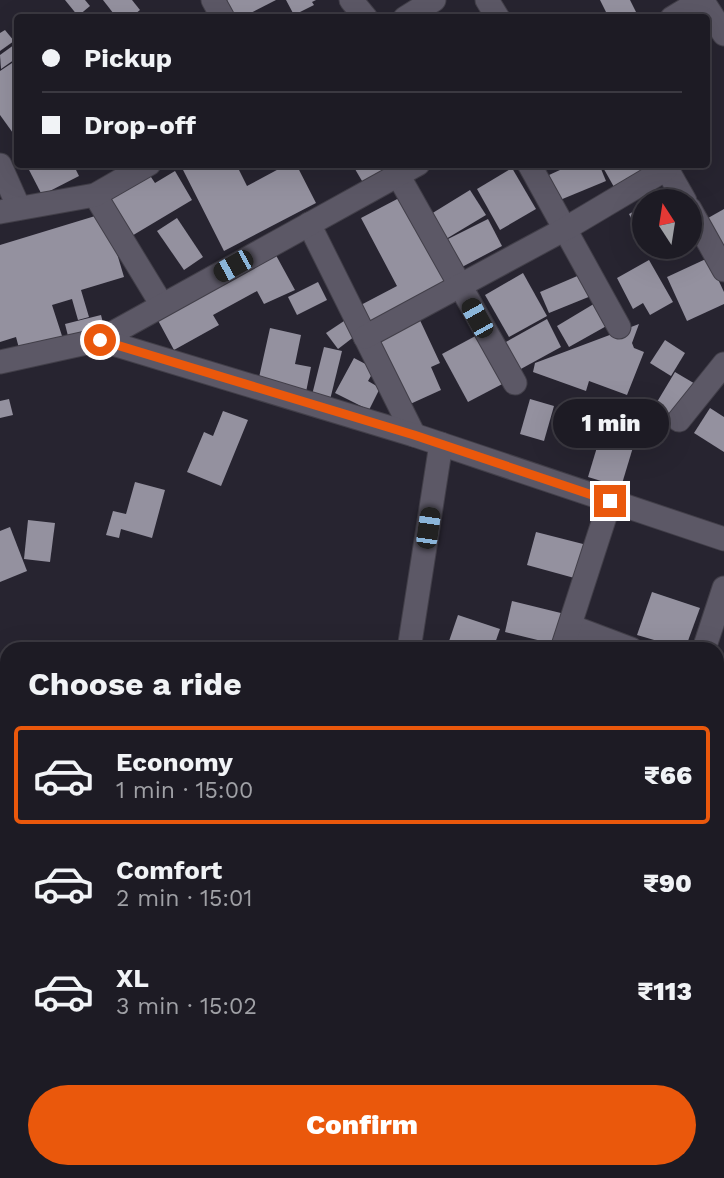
<!DOCTYPE html>
<meta charset="utf-8">
<style>
:root{--surface:#1d1b24;--page:#25242c;--text:#f1f3f6;--muted:#a0a1a6;--line:#3b3941;--accent:#ea580c}
body{margin:0;font-family:"Work Sans",sans-serif;background:var(--page);color:var(--text);height:100vh;display:flex;flex-direction:column;font-size:26px;white-space:nowrap}
*{box-sizing:border-box;margin:0}
p{font-size:23px;color:var(--muted)}
.icon{flex:none;width:38px;height:38px;fill:none;stroke:currentColor;stroke-width:2;stroke-linecap:round;stroke-linejoin:round}
.map{position:relative;flex:1;overflow:hidden}
.sheet{position:absolute;left:0px;top:642px;width:724px;height:537px;display:flex;flex-direction:column;background:var(--surface);border-radius:21px 21px 0 0;box-shadow:0 7px 28px #0002,0 0 0 2px var(--line)}
.sheet>*{flex:none}
.top-card{position:absolute;left:14px;top:14px;width:696px;height:154px;border-radius:7px;box-shadow:0 7px 28px #0002,0 0 0 2px var(--line);display:grid;align-content:center;height:154px;padding:0 28px;background:var(--surface)}
.needle{width:46px;rotate:348deg}
.controls{position:absolute;left:632px;top:189px;display:grid;gap:14px}
.controls a{display:grid;place-items:center;width:70px;height:70px;border-radius:50%;background:var(--surface);box-shadow:0 7px 28px #0002,0 0 0 2px var(--line);font-size:35px}
.end{position:absolute;width:32px;height:32px;margin:-16px;border:9px solid #ea580c;background:#fff;box-shadow:0 0 0 4px #fff}
.from{border-radius:50%}
.bubble{position:absolute;height:49px;border-radius:24px;background:var(--surface);box-shadow:0 7px 28px #0002,0 0 0 2px var(--line);font-size:23px;font-weight:800;line-height:49px;text-align:center}
.car{position:absolute;width:21px;height:42px;margin:-21px -10px;border-radius:9px;box-shadow:0 0 5px 2px #0007;background:linear-gradient(#222 24%,#8ab4d8 0 40%,#222 0 76%,#8ab4d8 0 86%,#222 0)}
.top-card b{display:flex;align-items:center;gap:24px;height:66px;font-size:26px}
.top-card b+b{border-top:2px solid var(--line)}
.top-card i{width:18px;height:18px;background:var(--text)}
ul{padding:0;list-style:none}
li{display:flex;align-items:center;gap:21px;height:98px;margin:0 14px 10px;padding:0 14px;border:4px solid transparent;border-radius:7px}
li div{flex:1}
li b{display:block;font-size:26px}
li em{font-style:normal;font-weight:800}
li.on{border-color:var(--accent)}
li>.icon{width:63px;height:63px;stroke-width:1.5}
h2{padding:0 28px;font-size:32px;line-height:84px}
.primary-button{display:flex;gap:14px;margin-top:auto;padding:14px 28px}
.primary-button a{flex:1;height:80px;border-radius:42px;background:var(--accent);color:#fff;font-size:28px;font-weight:800;line-height:80px;text-align:center}
.map>svg:first-child{display:block}
.building{fill:#94919f}
.lines{fill:none;stroke-linecap:round;stroke-linejoin:round}
.minor-casing{stroke:#423f49;stroke-width:25}
.minor{stroke:#5c5866;stroke-width:23}
.route{stroke:#ea580c;stroke-width:9}
</style>
<div class="map">
<svg width="724" height="1178" viewBox="0 0 724 1178">
<rect width="100%" height="100%" fill="#272430"/>
<!-- building -->
<g class="building">
<path d="M 65,0 L 85,0 L 90,6 L 78,16 Z"/>
<path d="M 103,0 L 132,0 L 140,10 L 130,18 L 117,18 Z"/>
<path d="M 228,0 L 276,0 L 241,18 L 231,18 L 224,2 Z"/>
<path d="M 286,0 L 316,0 L 312,2 L 314,5 L 294,15 Z"/>
<path d="M 600,0 L 630,0 L 639,18 L 609,18 Z"/>
<path d="M 5,30 L 14,41 L 0,51 L 0,33 Z"/>
<path d="M 18,42 L 18,57 L 1,69 L 0,55 Z"/>
<path d="M 18,59 L 18,140 L 0,115 L 0,71 Z"/>
<path d="M 30,164 L 73,164 L 79,176 L 42,195 L 27,166 Z"/>
<path d="M 180,164 L 236,164 L 247,186 L 288,164 L 296,164 L 316,203 L 224,251 Z"/>
<path d="M 352,164 L 381,164 L 386,173 L 365,186 Z"/>
<path d="M 573,164 L 599,164 L 606,181 L 560,200 L 549,175 Z"/>
<path d="M 601,164 L 655,164 L 618,194 Z"/>
<path d="M 512,168 L 536,209 L 500,230 L 477,189 Z"/>
<path d="M 147,171 L 155,183 L 175,171 L 192,200 L 130,237 L 106,196 Z"/>
<path d="M 470,190 L 486,215 L 446,239 L 431,214 Z"/>
<path d="M 670,193 L 674,201 L 654,201 Z"/>
<path d="M 401,197 L 453,287 L 370,331 L 357,307 L 397,286 L 361,218 Z"/>
<path d="M 644,206 L 644,244 L 629,214 Z"/>
<path d="M 724,209 L 724,264 L 701,222 Z"/>
<path d="M 105,213 L 124,277 L 81,290 L 89,317 L 78,320 L 72,299 L 52,305 L 63,339 L 20,352 L 16,337 L 0,342 L 0,245 Z"/>
<path d="M 177,218 L 203,257 L 184,270 L 157,231 Z"/>
<path d="M 488,219 L 502,246 L 462,267 L 448,239 Z"/>
<path d="M 646,247 L 669,247 L 650,256 Z"/>
<path d="M 272,248 L 295,290 L 264,304 L 257,291 L 213,315 L 219,325 L 174,350 L 154,313 Z"/>
<path d="M 708,258 L 724,292 L 724,304 L 687,321 L 667,277 Z"/>
<path d="M 649,260 L 673,302 L 650,315 L 643,303 L 633,309 L 617,278 Z"/>
<path d="M 523,273 L 547,316 L 509,337 L 485,295 Z"/>
<path d="M 582,274 L 591,296 L 549,313 L 540,292 Z"/>
<path d="M 318,282 L 327,300 L 297,315 L 288,297 Z"/>
<path d="M 597,302 L 610,324 L 569,347 L 557,326 Z"/>
<path d="M 101,315 L 106,335 L 70,344 L 65,324 Z"/>
<path d="M 418,316 L 440,363 L 431,367 L 441,390 L 408,405 L 375,336 Z"/>
<path d="M 547,319 L 561,347 L 519,370 L 504,343 Z"/>
<path d="M 344,321 L 355,336 L 338,349 L 326,333 Z"/>
<path d="M 639,324 L 632,343 L 634,348 L 644,352 L 627,395 L 589,381 L 586,391 L 533,372 L 535,363 Z"/>
<path d="M 270,328 L 301,335 L 295,364 L 311,367 L 306,392 L 258,382 Z"/>
<path d="M 481,333 L 508,381 L 468,402 L 442,354 Z"/>
<path d="M 665,340 L 685,353 L 671,376 L 650,363 Z"/>
<path d="M 324,347 L 342,351 L 329,404 L 311,399 Z"/>
<path d="M 354,358 L 375,369 L 368,381 L 380,388 L 369,410 L 335,393 Z"/>
<path d="M 675,372 L 697,385 L 676,420 L 654,407 Z"/>
<path d="M 9,399 L 13,415 L 0,418 L 0,401 Z"/>
<path d="M 530,399 L 554,406 L 544,441 L 520,434 Z"/>
<path d="M 710,408 L 724,417 L 724,452 L 694,433 Z"/>
<path d="M 223,411 L 248,420 L 221,486 L 187,472 L 204,432 L 213,436 Z"/>
<path d="M 604,424 L 637,434 L 621,487 L 588,477 Z"/>
<path d="M 135,482 L 165,490 L 152,538 L 121,529 L 119,538 L 106,535 L 113,511 L 126,514 Z"/>
<path d="M 28,520 L 55,523 L 50,562 L 24,559 Z"/>
<path d="M 10,527 L 27,571 L 0,582 L 0,531 Z"/>
<path d="M 536,532 L 587,545 L 578,579 L 527,565 Z"/>
<path d="M 652,592 L 700,608 L 685,649 L 637,635 Z"/>
<path d="M 512,601 L 569,615 L 562,646 L 505,632 Z"/>
<path d="M 458,615 L 500,629 L 493,649 L 465,649 L 448,644 Z"/>
<path d="M 718,718 L 724,720 L 724,752 L 718,750 Z"/>
<path d="M 720,854 L 724,855 L 724,920 L 718,918 Z"/>
<path d="M 724,985 L 724,1007 L 718,1008 L 718,986 Z"/>
<path d="M 724,1037 L 724,1068 L 718,1069 L 718,1038 Z"/>
<path d="M 0,1098 L 6,1118 L 0,1120 Z"/>
<path d="M 563,1172 L 612,1172 L 613,1174 L 564,1178 Z"/>
</g>
<g class="lines">
<defs>
<g id="minor">
<path d="M 213,0 L 223,18"/>
<path d="M 351,0 L 366,18"/>
<path d="M 487,0 L 498,18"/>
<path d="M 702,0 L 724,34"/>
<path d="M 405,18 L 434,0"/>
<path d="M 672,18 L 702,0"/>
<path d="M 529,164 L 619,327"/>
<path d="M 664,164 L 685,201"/>
<path d="M 0,165 L 19,208"/>
<path d="M 398,175 L 515,383"/>
<path d="M 95,195 L 162,305"/>
<path d="M 690,209 L 724,270"/>
<path d="M 0,212 L 95,195 L 149,164"/>
<path d="M 309,224 L 414,435"/>
<path d="M 365,337 L 565,229 L 666,169"/>
<path d="M 100,340 L 418,164"/>
<path d="M 0,362 L 100,340 L 414,435 L 724,539"/>
<path d="M 679,420 L 724,364"/>
<path d="M 570,626 L 631,649"/>
<path d="M 409,649 L 441,444"/>
<path d="M 562,649 L 610,501"/>
<path d="M 704,649 L 724,588"/>
<path d="M 718,701 L 724,700"/>
<path d="M 718,923 L 724,926"/>
<path d="M 0,1032 L 7,1031"/>
<path d="M 548,1172 L 549,1178"/>
<path d="M 700,1178 L 724,1173"/>
</g>
</defs>
<!-- minor casing -->
<use href="#minor" class="minor-casing"/>
<!-- minor -->
<use href="#minor" class="minor"/>
</g>
<g class="lines">
<!-- route -->
<path class="route" d="M 100,340 L 414,435 L 610,501"/>
</g>
</svg>
<div class="controls">
<a><svg class="needle" viewBox="-14 -14 28 28"><path d="M0-13l5 13h-10z" fill="#e53935"/><path d="M0 13l5-13h-10z" fill="#a0a1a6"/></svg></a>
</div>
<i class="end from" style="left:100px;top:340px"></i>
<i class="end" style="left:610px;top:501px"></i>
<div class="bubble" style="left:553px;top:399px;width:116px">1 min</div>
<i class="car" style="left:233px;top:266px;rotate:241deg"></i>
<i class="car" style="left:477px;top:318px;rotate:331deg"></i>
<i class="car" style="left:428px;top:528px;rotate:8deg"></i>
<div class="top-card">
<b><i class="from"></i>Pickup</b>
<b><i></i>Drop-off</b>
</div>
<section class="sheet">
<h2>Choose a ride</h2>
<ul>
<li class="on"><svg class="icon" aria-label="car" viewBox="0 0 24 24"><path d="M5 17H2v-5l4-1 3-4h7l3 4 3 1v5h-3M9 17h6M6 11h13"/><circle cx="7" cy="17" r="2"/><circle cx="17" cy="17" r="2"/></svg><div><b>Economy</b><p>1 min · 15:00</p></div><em>₹66</em></li>
<li><svg class="icon" aria-label="car" viewBox="0 0 24 24"><path d="M5 17H2v-5l4-1 3-4h7l3 4 3 1v5h-3M9 17h6M6 11h13"/><circle cx="7" cy="17" r="2"/><circle cx="17" cy="17" r="2"/></svg><div><b>Comfort</b><p>2 min · 15:01</p></div><em>₹90</em></li>
<li><svg class="icon" aria-label="car" viewBox="0 0 24 24"><path d="M5 17H2v-5l4-1 3-4h7l3 4 3 1v5h-3M9 17h6M6 11h13"/><circle cx="7" cy="17" r="2"/><circle cx="17" cy="17" r="2"/></svg><div><b>XL</b><p>3 min · 15:02</p></div><em>₹113</em></li>
</ul>
<div class="primary-button"><a>Confirm</a></div>
</section>
</div>
